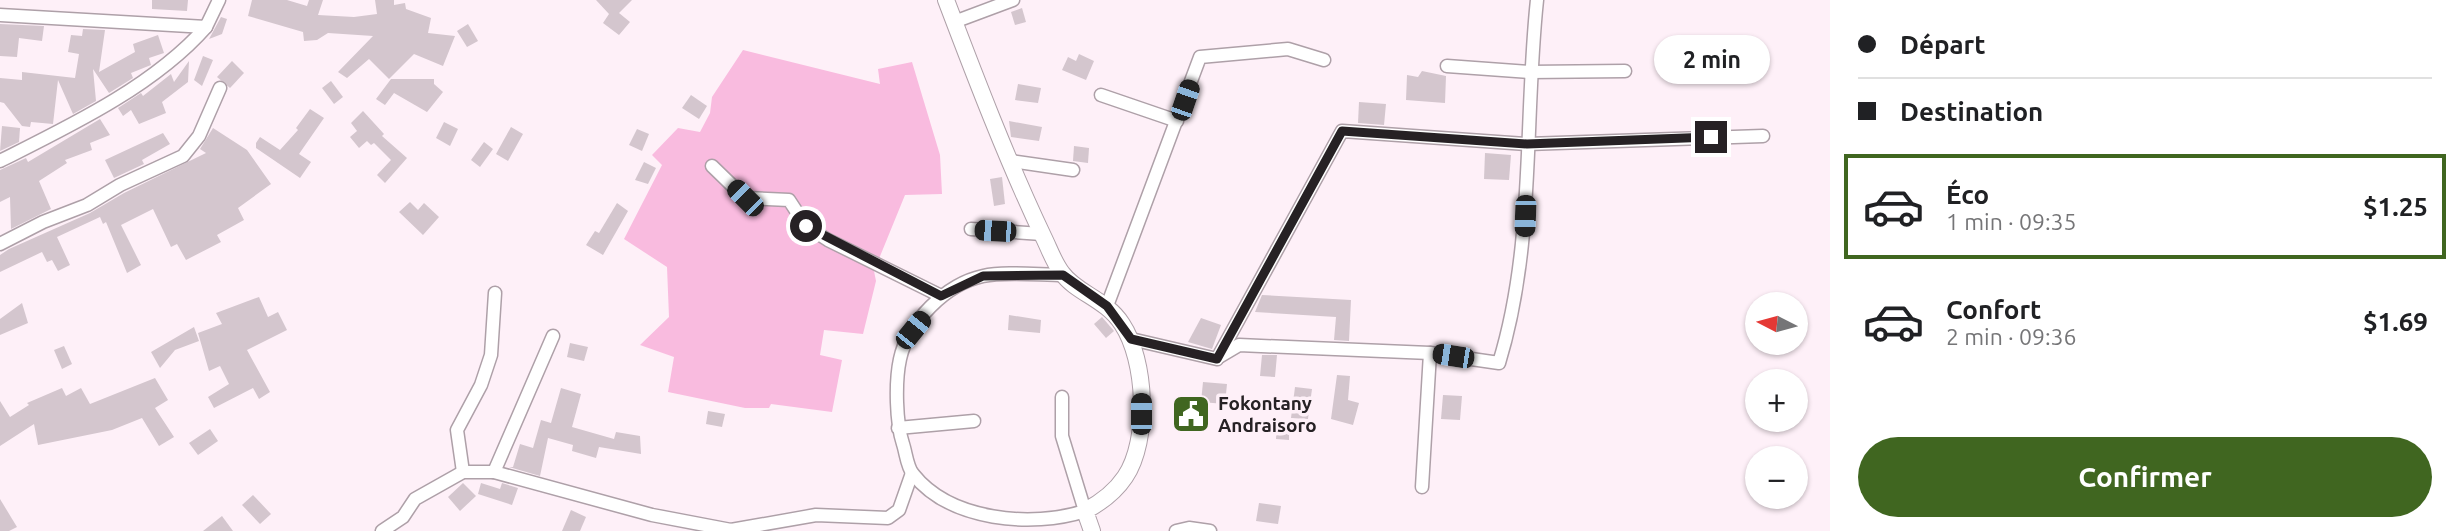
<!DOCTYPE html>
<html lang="fr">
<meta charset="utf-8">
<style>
:root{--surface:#fff;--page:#f2f2f2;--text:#202124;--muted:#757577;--line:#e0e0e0;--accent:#406620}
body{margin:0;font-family:Ubuntu,sans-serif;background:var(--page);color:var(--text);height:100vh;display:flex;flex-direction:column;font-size:26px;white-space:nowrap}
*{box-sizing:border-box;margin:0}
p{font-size:23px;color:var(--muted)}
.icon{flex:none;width:38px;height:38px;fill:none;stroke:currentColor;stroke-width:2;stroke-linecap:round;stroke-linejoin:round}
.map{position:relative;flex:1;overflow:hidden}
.details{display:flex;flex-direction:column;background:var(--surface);width:630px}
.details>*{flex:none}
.hud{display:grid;align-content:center;height:154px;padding:0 28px;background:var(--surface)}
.needle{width:46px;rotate:276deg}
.controls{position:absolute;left:1745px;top:292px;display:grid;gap:14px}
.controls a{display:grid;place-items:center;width:63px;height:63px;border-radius:50%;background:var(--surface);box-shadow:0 2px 5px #0004;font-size:35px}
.end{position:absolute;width:32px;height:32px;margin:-16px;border:9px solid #262124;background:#fff;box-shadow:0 0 0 4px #fff}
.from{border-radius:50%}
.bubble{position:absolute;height:49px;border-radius:24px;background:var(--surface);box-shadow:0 2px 5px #0004;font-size:23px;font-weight:700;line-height:49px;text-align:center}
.car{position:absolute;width:21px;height:42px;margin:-21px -10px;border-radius:9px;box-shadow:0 0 5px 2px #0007;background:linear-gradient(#222 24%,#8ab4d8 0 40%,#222 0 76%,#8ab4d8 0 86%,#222 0)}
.hud b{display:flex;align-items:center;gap:24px;height:66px;font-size:26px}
.hud b+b{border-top:2px solid var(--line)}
.hud i{width:18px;height:18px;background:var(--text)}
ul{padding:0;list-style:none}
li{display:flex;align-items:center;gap:21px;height:105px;margin:0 14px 10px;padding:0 14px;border:4px solid transparent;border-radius:0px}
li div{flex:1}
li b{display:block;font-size:26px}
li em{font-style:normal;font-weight:700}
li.selected{border-color:var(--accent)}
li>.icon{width:63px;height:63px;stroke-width:1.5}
.cta{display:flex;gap:14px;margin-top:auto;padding:14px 28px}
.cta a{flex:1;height:80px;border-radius:42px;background:var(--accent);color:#fff;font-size:28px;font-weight:700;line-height:80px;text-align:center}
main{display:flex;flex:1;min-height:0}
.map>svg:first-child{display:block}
.green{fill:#f9bbdf}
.building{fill:#d4c6ce}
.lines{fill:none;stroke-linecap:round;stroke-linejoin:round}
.street-casing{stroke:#aea0a8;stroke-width:15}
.secondary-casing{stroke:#aea0a8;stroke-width:18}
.street{stroke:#fff;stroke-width:12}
.secondary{stroke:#fff;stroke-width:16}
.route{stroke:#262124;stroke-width:9}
.labels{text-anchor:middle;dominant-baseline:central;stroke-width:7;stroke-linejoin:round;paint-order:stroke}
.poi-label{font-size:19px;font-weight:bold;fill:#262124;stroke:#fef0f8;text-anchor:start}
</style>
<main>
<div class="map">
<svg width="1830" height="531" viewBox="0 0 1830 531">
<rect width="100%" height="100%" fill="#fef0f8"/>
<!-- green -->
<path class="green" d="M 743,50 L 880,84 L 878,69 L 912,62 L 940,155 L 942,194 L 905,195 L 874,271 L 876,281 L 863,334 L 824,330 L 820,355 L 842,360 L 832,412 L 771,404 L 769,408 L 745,408 L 668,392 L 674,357 L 640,345 L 669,317 L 667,267 L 624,239 L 662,165 L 652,155 L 678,128 L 700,132 L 710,113 L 712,97 Z"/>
<!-- building -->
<g class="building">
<path d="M 152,0 L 188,0 L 187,11 L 152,9 Z"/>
<path d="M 252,0 L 287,0 L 307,6 L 309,0 L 323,0 L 318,15 L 354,17 L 377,14 L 375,0 L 394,0 L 394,5 L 405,3 L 406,9 L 431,18 L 428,33 L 455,36 L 443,66 L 414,54 L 389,79 L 369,59 L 347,78 L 338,72 L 373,36 L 328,33 L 317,40 L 304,41 L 303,32 L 248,16 Z"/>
<path d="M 596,0 L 632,0 L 619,13 L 630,22 L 619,35 L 603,23 L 609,14 Z"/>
<path d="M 1022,8 L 1026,22 L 1015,25 L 1011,12 Z"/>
<path d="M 221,17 L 227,19 L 222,34 L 209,39 Z"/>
<path d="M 0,24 L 44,26 L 42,41 L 19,38 L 17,57 L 0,56 Z"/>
<path d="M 468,24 L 478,41 L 467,47 L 457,31 Z"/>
<path d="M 83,29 L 105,30 L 99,72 L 135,52 L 133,44 L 158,35 L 164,53 L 149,58 L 151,65 L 131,73 L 133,78 L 109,93 L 93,69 L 96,101 L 73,114 L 58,80 L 53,124 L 31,122 L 30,127 L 22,126 L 4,103 L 0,102 L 0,78 L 22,80 L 22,72 L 75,78 L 79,54 L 68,52 L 71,35 L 82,36 Z"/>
<path d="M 1079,54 L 1094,61 L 1086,80 L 1062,70 L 1068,57 L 1076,61 Z"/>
<path d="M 203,56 L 213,60 L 202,86 L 194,80 Z"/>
<path d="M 189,61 L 188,82 L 162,102 L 166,113 L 139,124 L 131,110 L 123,116 L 118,108 L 141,93 L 143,96 L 171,74 L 174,82 Z"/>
<path d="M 232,61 L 244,73 L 230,88 L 217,77 Z"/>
<path d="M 1422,71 L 1446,76 L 1445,103 L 1406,100 L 1407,75 L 1418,77 Z"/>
<path d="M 391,79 L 434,79 L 434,84 L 443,92 L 427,112 L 394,93 L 385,105 L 376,99 Z"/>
<path d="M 331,81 L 343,97 L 334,104 L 322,88 Z"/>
<path d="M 1018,84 L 1041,88 L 1038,103 L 1015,100 Z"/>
<path d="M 691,95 L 707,106 L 699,119 L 682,108 Z"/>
<path d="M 1359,102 L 1386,104 L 1384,125 L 1358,123 Z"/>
<path d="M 310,109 L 324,118 L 299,154 L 311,162 L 300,178 L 256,148 L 256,143 L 260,137 L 280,150 L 298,130 L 296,128 Z"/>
<path d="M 363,111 L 384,134 L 382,136 L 407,158 L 385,183 L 377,175 L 391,160 L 374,143 L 371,145 L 367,141 L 359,148 L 350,137 L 357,131 L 351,123 Z"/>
<path d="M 100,119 L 110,135 L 90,143 L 92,150 L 65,160 L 67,163 L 39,181 L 51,209 L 11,229 L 10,197 L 0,202 L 0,170 L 26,158 L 28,162 Z"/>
<path d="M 1009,121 L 1042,127 L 1039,141 L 1011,137 Z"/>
<path d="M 444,122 L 458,129 L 450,146 L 436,138 Z"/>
<path d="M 2,126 L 20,128 L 19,142 L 0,151 Z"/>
<path d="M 511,127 L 523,134 L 508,161 L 496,154 Z"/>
<path d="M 213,128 L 247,150 L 271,184 L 238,208 L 244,220 L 217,235 L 221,242 L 186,260 L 177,244 L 171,247 L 153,209 L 121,225 L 141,265 L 127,273 L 106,222 L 103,224 L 100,217 L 57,237 L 70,265 L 58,271 L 52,260 L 47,262 L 42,252 L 0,272 L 0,255 L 9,249 L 90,213 L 124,193 L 206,153 L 200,149 Z"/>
<path d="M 637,129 L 649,134 L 642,151 L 629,145 Z"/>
<path d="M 163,133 L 170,144 L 142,160 L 144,164 L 114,178 L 105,160 Z"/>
<path d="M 484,142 L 493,149 L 480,167 L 471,160 Z"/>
<path d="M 1074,146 L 1089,148 L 1088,163 L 1073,161 Z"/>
<path d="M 1485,153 L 1511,155 L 1509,180 L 1484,179 Z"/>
<path d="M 644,162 L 656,168 L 648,184 L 635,180 Z"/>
<path d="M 1002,177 L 1005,204 L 994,206 L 990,179 Z"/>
<path d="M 410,202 L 418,210 L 424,203 L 439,217 L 423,235 L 399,212 Z"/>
<path d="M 617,203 L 628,211 L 603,255 L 586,245 L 595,231 L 599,233 Z"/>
<path d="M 1262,295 L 1351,300 L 1349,341 L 1334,340 L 1336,317 L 1255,312 Z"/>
<path d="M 259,297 L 268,317 L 278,312 L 287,330 L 247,350 L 270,392 L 259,399 L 253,388 L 214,408 L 208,397 L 229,384 L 220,366 L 209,371 L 198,333 L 222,324 L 216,313 Z"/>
<path d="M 22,303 L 28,323 L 0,335 L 0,319 Z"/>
<path d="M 1009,315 L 1041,320 L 1040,333 L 1008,330 Z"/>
<path d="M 1102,317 L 1114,331 L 1106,338 L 1094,324 Z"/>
<path d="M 1201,318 L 1221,325 L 1212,349 L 1188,342 Z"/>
<path d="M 194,327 L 199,341 L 175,350 L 160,368 L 151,352 Z"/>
<path d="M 570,343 L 588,347 L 584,361 L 567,357 Z"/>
<path d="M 64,346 L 72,364 L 62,369 L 54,350 Z"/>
<path d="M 1262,355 L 1277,355 L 1275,377 L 1260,376 Z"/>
<path d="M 1337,375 L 1350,376 L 1348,400 L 1359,403 L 1353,425 L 1331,419 Z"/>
<path d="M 155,378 L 168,400 L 155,408 L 174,437 L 159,446 L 142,418 L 112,430 L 38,445 L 34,424 L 0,446 L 0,401 L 10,417 L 29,405 L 27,403 L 62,388 L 66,396 L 81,388 L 90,404 Z"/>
<path d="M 1203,382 L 1227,384 L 1225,404 L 1201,402 Z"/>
<path d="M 1295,387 L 1312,389 L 1308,419 L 1291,418 Z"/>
<path d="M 561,388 L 581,394 L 572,427 L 614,439 L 616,432 L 640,436 L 641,454 L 599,447 L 596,458 L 572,451 L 573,445 L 548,438 L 540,476 L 509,467 L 513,467 L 520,444 L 533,448 L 541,420 L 551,423 Z"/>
<path d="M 1443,395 L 1462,396 L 1460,420 L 1441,419 Z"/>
<path d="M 1178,407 L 1196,408 L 1195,426 L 1177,425 Z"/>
<path d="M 708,411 L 725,414 L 722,427 L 706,424 Z"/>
<path d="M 1277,420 L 1295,422 L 1294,434 L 1289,434 L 1289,440 L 1276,439 Z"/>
<path d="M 210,429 L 218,441 L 198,455 L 189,443 Z"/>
<path d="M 463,483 L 476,496 L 460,511 L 448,497 Z"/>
<path d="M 481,483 L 500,489 L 502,483 L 518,488 L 512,505 L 478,494 Z"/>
<path d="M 253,495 L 271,514 L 260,524 L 242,505 Z"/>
<path d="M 0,499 L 17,527 L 9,531 L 0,531 Z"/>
<path d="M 1259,503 L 1281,506 L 1278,524 L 1256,521 Z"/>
<path d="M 571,510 L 586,517 L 580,531 L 562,531 Z"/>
<path d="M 222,516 L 233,531 L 203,531 Z"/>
</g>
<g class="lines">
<defs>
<g id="street">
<path d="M 0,15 L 206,27 L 219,0"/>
<path d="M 954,22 L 1013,0"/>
<path d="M 1447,66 L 1529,72 L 1625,71"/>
<path d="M 1101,95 L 1177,121"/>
<path d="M 0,161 C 70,126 154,86 206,27"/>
<path d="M 1011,161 L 1073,170"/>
<path d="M 712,166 L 745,198 L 789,200 L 806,226 L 828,240 L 941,296"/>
<path d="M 971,229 L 1042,234"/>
<path d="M 0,244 L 43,222 L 87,205 L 120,185 L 183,156 L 199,136 L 220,88"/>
<path d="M 1107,306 L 1200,57 L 1288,49 L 1324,60"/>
<path d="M 1131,339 L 1217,359 L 1342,131 L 1527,144 L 1763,136"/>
<path d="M 1217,358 L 1239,345 L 1430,353 L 1499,363 C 1535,246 1524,121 1537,0"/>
<path d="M 1062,397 L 1062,436 L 1085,511 C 1032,528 950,521 913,474 C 907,467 906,453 903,444 C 896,423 895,382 900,359 C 908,322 946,284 983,276 C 1004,271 1040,275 1063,275"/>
<path d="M 898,428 L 974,421"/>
<path d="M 463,472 L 457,430 L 481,385 L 491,355 L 495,293"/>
<path d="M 494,472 L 553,336"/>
<path d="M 1422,487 L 1430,353"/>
<path d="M 382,531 L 403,517 L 415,499 L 463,472 L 494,472 L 652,515 L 731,530 L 816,515 L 888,518 L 899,510 L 912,473"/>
<path d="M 1176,531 L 1189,528 L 1210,531"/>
</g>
<path id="secondary" d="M 946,0 C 976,79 1007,160 1043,236 C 1049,248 1054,263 1062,273 C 1076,293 1106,299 1122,324 C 1146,360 1150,440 1125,477 C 1115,492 1100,503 1085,511 L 1092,531"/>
</defs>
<!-- street casing -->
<use href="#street" class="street-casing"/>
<!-- secondary casing -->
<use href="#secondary" class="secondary-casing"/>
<!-- street -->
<use href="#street" class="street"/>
<!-- secondary -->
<use href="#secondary" class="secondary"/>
</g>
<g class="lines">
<!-- route -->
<path class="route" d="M 806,226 L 941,296 L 983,276 L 1063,275 L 1107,306 L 1131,339 L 1217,359 L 1342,131 L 1527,144 L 1711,137"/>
</g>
<!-- icons -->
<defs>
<symbol id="civic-square" viewBox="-11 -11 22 22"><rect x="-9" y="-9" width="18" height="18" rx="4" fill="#406620" stroke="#fef0f8"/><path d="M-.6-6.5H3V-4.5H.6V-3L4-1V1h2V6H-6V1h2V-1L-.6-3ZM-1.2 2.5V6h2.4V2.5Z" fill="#fff"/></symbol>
</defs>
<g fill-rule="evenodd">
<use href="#civic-square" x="1169" y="392" width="44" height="44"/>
</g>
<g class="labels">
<!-- poi labels -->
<g class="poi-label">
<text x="1218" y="403">Fokontany<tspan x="1218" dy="22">Andraisoro</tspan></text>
</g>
</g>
</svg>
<div class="controls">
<a><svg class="needle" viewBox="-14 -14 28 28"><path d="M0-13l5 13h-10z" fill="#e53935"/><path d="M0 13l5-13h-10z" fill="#757577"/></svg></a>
<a>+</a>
<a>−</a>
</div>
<i class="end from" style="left:806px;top:226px"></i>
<i class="end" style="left:1711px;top:137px"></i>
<div class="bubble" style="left:1654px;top:35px;width:116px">2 min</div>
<i class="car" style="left:1185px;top:100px;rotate:19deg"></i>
<i class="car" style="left:745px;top:198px;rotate:315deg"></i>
<i class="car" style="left:1525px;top:216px;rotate:182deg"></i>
<i class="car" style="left:995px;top:231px;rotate:273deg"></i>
<i class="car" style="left:913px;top:330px;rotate:39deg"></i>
<i class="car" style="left:1453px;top:356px;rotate:279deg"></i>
<i class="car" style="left:1141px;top:414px;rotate:0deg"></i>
</div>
<section class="details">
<div class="hud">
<b><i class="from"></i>Départ</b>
<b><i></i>Destination</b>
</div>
<ul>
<li class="selected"><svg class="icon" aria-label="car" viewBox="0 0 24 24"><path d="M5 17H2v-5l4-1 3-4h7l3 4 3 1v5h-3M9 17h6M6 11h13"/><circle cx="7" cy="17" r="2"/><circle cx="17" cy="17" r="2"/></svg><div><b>Éco</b><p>1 min · 09:35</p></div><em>$1.25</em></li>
<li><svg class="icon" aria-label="car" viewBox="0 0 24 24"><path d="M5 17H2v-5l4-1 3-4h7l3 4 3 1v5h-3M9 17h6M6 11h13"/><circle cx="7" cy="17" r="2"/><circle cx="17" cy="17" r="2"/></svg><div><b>Confort</b><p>2 min · 09:36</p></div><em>$1.69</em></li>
</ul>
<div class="cta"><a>Confirmer</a></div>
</section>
</main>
